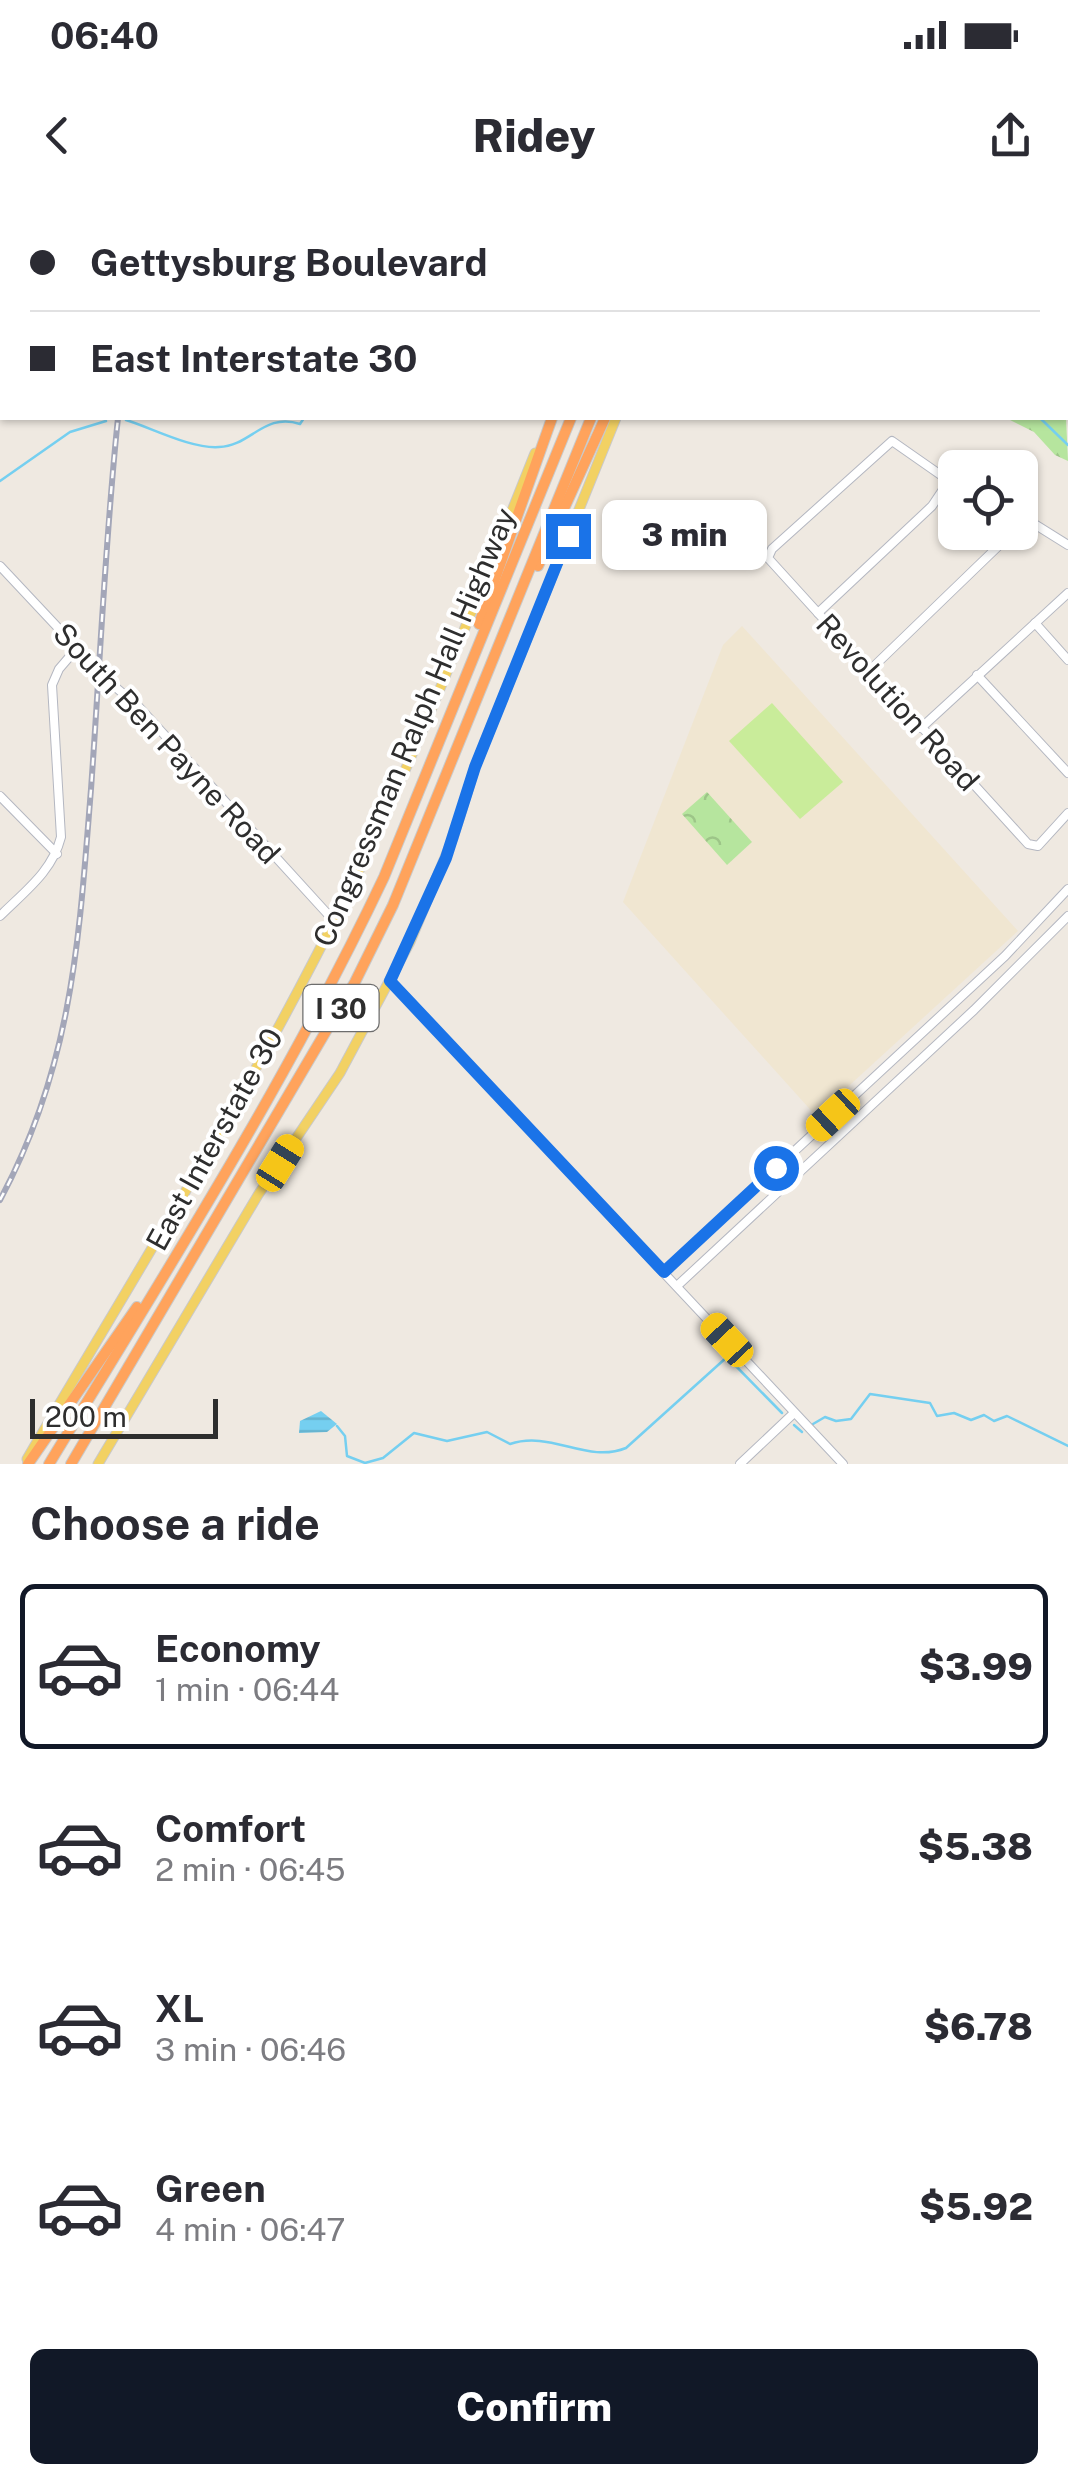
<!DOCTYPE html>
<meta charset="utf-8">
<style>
:root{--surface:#fff;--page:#f2f2f3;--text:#2b2b33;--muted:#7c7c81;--line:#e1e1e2;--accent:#111827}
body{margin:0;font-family:"Public Sans",sans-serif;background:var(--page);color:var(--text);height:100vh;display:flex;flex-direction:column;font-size:38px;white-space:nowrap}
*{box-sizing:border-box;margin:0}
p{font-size:32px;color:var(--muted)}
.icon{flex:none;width:55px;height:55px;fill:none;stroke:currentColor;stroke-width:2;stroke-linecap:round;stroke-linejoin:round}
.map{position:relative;height:1264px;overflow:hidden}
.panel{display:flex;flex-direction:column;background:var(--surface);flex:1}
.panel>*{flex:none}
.guide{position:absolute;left:0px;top:0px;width:1070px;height:220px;box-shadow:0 2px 8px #0004;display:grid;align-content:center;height:220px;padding:0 30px;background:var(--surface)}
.tools{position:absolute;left:938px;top:250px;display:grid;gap:20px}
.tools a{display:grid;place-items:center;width:100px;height:100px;border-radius:15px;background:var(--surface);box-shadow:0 2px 8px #0004;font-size:50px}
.scale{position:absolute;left:30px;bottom:25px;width:188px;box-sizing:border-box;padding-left:10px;border:5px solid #2e2e2e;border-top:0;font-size:28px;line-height:35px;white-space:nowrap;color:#2e2e2e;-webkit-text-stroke:8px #fff;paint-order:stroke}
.end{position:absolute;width:45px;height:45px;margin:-22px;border:12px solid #1a73e8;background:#fff;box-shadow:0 0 0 5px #fff}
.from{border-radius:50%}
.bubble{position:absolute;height:70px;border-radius:15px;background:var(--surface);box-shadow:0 2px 8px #0004;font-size:32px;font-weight:800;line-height:70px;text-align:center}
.car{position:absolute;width:30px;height:60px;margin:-30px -15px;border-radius:12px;box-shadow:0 0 8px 2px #0007;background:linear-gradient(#f5c518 24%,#345 0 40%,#f5c518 0 76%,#345 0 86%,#f5c518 0)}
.guide b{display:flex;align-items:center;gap:35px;height:95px;font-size:38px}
.guide b+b{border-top:2px solid var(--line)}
.guide i{width:25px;height:25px;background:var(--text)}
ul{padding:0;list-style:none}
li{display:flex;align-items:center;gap:30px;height:165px;margin:0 20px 15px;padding:0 10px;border:5px solid transparent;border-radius:15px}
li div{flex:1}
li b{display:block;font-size:38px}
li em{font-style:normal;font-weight:800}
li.current{border-color:var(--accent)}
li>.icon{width:90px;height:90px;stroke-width:1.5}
h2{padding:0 30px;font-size:45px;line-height:120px}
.button{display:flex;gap:20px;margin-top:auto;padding:20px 30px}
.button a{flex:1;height:115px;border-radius:15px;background:var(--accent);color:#fff;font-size:40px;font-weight:800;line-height:115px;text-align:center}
.status{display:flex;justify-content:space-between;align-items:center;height:70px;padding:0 50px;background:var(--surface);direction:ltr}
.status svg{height:28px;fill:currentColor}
header{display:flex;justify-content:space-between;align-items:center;height:130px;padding:0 30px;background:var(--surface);font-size:45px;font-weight:800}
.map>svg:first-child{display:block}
.education{fill:#f0e6d1}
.forest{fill:url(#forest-firs)}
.park{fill:url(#park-crowns)}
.pitch{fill:#c9ec9a}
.water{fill:url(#water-rules)}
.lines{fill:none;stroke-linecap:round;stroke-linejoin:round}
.stream{stroke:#75cff0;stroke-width:2.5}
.minor-casing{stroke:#b4b7c1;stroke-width:10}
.major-casing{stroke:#c9c9c9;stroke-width:11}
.highway-casing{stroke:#c9c9c9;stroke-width:12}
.minor{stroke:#fff;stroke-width:8}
.major{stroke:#f2d163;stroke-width:9}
.highway{stroke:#ffa35c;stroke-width:10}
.rail-casing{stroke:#a3a6b8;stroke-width:6}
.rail{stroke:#fff;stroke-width:2.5;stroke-dasharray:8;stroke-linecap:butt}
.route{stroke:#1a73e8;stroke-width:12}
.labels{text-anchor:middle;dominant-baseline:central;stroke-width:8;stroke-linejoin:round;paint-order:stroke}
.shield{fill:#fff;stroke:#6d6d6d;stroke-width:2.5}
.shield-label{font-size:28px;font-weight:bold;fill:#2e2e2e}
.street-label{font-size:30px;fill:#2e2e2e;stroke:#fff}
</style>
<div class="status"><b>06:40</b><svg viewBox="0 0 49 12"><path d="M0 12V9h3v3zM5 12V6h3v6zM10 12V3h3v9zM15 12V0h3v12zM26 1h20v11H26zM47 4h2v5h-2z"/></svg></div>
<header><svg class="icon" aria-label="back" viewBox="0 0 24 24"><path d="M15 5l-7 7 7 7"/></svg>Ridey<svg class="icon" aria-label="share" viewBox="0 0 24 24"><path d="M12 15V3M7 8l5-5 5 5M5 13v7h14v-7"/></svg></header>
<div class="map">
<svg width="1068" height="1264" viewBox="0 0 1068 1264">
<defs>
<pattern id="forest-firs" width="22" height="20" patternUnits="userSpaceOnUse" patternTransform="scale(2.5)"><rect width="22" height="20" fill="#b6e59e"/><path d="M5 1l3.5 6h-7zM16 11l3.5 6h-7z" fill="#9dc588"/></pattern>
<pattern id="park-crowns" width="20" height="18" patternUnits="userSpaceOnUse" patternTransform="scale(2.5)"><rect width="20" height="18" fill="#b6e59e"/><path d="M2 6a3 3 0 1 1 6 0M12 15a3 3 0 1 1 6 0" fill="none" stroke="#9dc588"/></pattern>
<pattern id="water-rules" width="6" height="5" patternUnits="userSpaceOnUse" patternTransform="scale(2.5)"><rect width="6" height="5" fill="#75cff0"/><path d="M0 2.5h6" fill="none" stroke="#66b2ce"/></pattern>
</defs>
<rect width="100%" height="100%" fill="#efe9e1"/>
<!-- education -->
<path class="education" d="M 742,426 L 1018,731 L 816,916 L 623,702 L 723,445 Z"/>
<!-- forest -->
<path class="forest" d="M 1006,218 L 1066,218 L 1068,261 L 1055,255 L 1034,232 Z"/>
<!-- park -->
<path class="park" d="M 707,592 L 752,642 L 727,665 L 682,614 Z"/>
<!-- pitch -->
<path class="pitch" d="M 772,503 L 843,582 L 800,619 L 729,541 Z"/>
<!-- water -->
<path class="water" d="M 321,1211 L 337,1224 L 327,1232 L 299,1233 L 300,1221 Z"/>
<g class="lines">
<!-- stream -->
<g class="stream">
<path d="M 811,0 L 813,2"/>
<path d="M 1040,218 L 1068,245"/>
<path d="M 126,220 C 152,228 191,249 219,247 C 251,246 264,212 300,224 L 304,218"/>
<path d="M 0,281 L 70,232 L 106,221"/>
<path d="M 813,1224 L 825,1217 L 836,1221 L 851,1219 L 870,1194 L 930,1203 L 937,1216 L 954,1213 L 971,1220 L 984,1215 L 994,1221 L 1007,1216 L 1068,1246"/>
<path d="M 794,1225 L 802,1232"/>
<path d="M 337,1226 L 345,1236 L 347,1256 L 365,1263 L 383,1258 L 414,1233 L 447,1241 L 487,1232 L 510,1244 C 551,1230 587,1264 626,1248 L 727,1157 L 782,1213"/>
</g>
<defs>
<g id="minor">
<path d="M 946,0 L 948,2"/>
<path d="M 1068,78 L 1068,77"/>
<path d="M 955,285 L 892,241 L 772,349 L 768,358 L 1028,644 L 1038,646 L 1068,613"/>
<path d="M 1020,315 L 1068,345"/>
<path d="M 0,366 L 107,480 L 139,507 L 334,721"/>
<path d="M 818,413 L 932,306 L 948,282"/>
<path d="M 1035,423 L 1068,460"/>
<path d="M 869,471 L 1013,332"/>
<path d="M 977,475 L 1068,573"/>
<path d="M 921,528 L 1068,393"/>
<path d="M 0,596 L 57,654"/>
<path d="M 0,716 C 25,691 52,672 61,637 L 52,485 L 59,469 L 77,448"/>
<path d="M 390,781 L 843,1264"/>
<path d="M 664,1072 L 1005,756 L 1068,689"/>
<path d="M 677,1086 L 974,810 L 1068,716"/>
<path d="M 740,1264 L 794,1213"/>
</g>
<g id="major">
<path d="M 633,2 L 634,0"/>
<path d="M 703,2 L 704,0"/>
<path d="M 27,1259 C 136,1073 250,892 345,699 C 417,554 475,403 535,253"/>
<path d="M 98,1264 L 258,995 L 340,873 L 410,742 L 453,638 L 475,567 L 616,218"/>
</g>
<g id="highway">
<path d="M 657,2 L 658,0"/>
<path d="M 678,2 L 679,0"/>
<path d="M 538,366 L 605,218"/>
<path d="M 479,424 L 552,218"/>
<path d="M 28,1264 L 137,1107"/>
<path d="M 49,1264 C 166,1072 288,880 384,677 L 571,218"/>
<path d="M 71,1264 L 355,782 L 393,705 L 591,218"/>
</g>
</defs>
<!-- minor casing -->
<use href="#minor" class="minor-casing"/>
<!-- major casing -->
<use href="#major" class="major-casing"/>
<!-- highway casing -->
<use href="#highway" class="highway-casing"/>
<!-- minor -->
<use href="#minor" class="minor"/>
<!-- major -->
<use href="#major" class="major"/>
<!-- highway -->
<use href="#highway" class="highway"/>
<defs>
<g id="rail">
<path d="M 135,2 L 135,0"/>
<path d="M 0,1000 C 73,864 79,738 91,589 C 100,465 105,341 118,218"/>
</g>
</defs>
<!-- rail casing -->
<use href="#rail" class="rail-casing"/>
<!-- rail -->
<use href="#rail" class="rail"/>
</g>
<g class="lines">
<!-- route -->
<path class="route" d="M 568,336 L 475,567 L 446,658 L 390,781 L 664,1072 L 776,968"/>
</g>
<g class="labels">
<!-- shield labels -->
<rect class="shield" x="303.5" y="785" width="75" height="46" rx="8"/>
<g class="shield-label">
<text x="341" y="808">I 30</text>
</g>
<!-- street labels -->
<g class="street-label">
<text transform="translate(898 502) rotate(48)">Revolution Road</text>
<text transform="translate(414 527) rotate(-67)">Congressman Ralph Hall Highway</text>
<text transform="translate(167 543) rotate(47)">South Ben Payne Road</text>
<text transform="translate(214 939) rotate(-61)">East Interstate 30</text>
</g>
</g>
</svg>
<div class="tools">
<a><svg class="icon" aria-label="locate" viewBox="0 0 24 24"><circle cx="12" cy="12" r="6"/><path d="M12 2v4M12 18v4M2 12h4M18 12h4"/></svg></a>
</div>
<div class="scale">200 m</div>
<i class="end from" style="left:776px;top:968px"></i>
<i class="end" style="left:568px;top:336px"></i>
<div class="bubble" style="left:602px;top:300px;width:165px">3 min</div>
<i class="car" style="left:833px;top:915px;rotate:227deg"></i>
<i class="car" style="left:280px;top:963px;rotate:32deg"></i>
<i class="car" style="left:727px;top:1140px;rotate:317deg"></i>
<div class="guide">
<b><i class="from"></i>Gettysburg Boulevard</b>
<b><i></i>East Interstate 30</b>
</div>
</div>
<section class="panel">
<h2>Choose a ride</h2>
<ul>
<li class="current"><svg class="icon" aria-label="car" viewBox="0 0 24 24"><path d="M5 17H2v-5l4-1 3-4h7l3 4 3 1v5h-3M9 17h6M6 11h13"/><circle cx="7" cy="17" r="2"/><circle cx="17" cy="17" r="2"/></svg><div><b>Economy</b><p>1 min · 06:44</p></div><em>$3.99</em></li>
<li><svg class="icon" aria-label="car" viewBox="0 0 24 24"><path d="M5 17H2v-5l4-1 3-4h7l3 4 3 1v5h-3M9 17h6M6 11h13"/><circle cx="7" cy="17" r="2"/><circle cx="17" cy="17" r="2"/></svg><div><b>Comfort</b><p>2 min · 06:45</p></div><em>$5.38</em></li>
<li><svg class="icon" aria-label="car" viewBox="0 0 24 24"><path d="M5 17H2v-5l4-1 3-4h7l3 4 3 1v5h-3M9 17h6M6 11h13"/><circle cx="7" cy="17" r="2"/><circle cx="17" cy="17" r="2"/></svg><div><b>XL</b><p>3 min · 06:46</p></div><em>$6.78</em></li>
<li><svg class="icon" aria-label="car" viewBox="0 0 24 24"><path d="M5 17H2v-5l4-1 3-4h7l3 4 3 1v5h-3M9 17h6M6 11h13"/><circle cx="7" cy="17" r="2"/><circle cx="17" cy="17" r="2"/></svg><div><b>Green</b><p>4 min · 06:47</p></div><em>$5.92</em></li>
</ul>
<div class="button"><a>Confirm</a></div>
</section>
